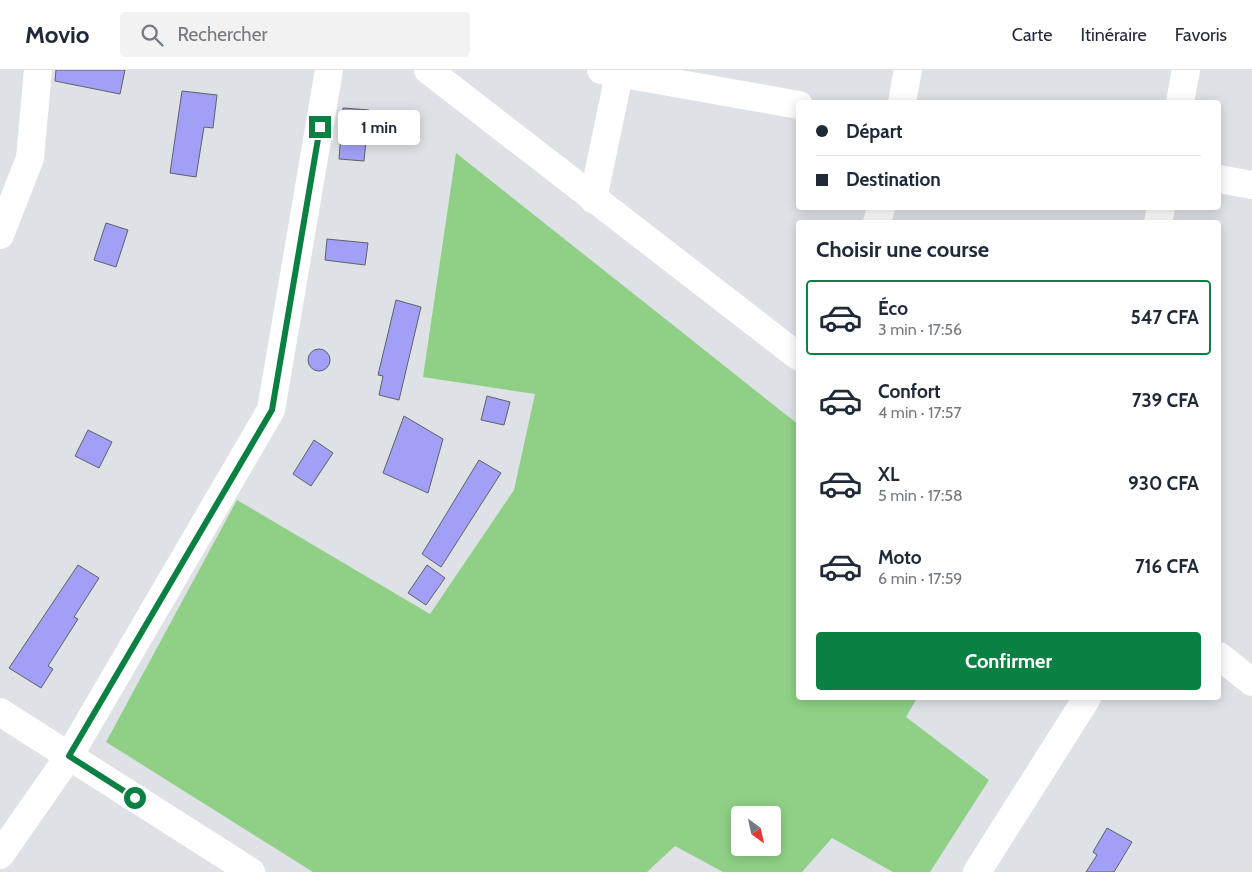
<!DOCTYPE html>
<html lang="fr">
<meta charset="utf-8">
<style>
:root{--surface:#fff;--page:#f2f2f3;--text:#1f2937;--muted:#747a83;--line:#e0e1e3;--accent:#0b8043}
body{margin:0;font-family:Cabin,sans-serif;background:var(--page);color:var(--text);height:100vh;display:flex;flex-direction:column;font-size:19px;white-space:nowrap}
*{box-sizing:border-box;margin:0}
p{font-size:16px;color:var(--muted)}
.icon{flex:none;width:28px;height:28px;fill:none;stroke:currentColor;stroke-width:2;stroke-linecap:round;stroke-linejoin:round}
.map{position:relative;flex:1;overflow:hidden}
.side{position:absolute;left:796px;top:150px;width:425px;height:480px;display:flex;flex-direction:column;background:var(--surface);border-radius:5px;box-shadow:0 2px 12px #0003}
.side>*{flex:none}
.banner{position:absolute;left:796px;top:30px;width:425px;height:110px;border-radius:5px;box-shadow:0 2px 12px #0003;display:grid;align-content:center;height:110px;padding:0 20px;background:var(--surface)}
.needle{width:32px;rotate:147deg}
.tools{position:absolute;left:731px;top:736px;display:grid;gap:10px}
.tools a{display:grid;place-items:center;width:50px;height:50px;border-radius:5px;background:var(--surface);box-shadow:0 2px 12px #0003;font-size:25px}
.end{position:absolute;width:22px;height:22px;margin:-11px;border:6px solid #0b8043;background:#fff;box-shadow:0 0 0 2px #fff}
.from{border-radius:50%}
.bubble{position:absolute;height:35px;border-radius:5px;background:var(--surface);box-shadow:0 2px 12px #0003;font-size:16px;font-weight:700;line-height:35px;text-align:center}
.banner b{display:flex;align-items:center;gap:18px;height:48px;font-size:19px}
.banner b+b{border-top:1px solid var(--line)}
.banner i{width:12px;height:12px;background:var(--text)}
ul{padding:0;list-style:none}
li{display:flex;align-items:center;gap:15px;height:75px;margin:0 10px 8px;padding:0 10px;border:2px solid transparent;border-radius:5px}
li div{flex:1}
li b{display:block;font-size:19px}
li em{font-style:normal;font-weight:700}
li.on{border-color:var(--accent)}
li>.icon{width:45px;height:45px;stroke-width:1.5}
h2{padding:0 20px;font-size:22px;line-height:60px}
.cta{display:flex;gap:10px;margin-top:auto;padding:10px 20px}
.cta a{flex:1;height:58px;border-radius:5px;background:var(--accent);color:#fff;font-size:20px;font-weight:700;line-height:58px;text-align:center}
header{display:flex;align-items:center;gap:30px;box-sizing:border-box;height:70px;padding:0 25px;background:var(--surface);border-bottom:1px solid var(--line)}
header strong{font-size:24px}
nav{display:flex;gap:28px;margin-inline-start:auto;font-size:18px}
.search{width:350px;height:45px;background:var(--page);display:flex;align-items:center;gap:12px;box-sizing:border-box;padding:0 18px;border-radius:5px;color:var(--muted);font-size:19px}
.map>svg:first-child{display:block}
.green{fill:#8fd086;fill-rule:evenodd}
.building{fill:#a1a0f6;stroke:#606166}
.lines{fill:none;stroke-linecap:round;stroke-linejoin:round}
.street{stroke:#fff;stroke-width:28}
.secondary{stroke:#fff;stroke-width:28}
.route{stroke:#0b8043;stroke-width:6}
</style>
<header>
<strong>Movio</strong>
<div class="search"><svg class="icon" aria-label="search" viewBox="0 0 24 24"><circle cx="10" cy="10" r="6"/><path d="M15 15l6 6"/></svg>Rechercher</div>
<nav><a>Carte</a><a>Itinéraire</a><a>Favoris</a></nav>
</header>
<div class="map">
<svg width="1252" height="802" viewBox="0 0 1252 802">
<rect width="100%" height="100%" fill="#dee1e6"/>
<!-- green -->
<path class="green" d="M 456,83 L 799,355 L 799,628 L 917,628 L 906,647 L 989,710 L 930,802 L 893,802 L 832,768 L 802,802 L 723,802 L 675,776 L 647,802 L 313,802 L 106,672 L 237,430 L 430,544 L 514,420 L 535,324 L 423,307 ZM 740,745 L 772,745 L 772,778 L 740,778 Z"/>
<!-- building -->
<g class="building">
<path d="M 56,0 L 125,0 L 120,24 L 55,11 Z"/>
<path d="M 182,21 L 217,25 L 213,58 L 204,57 L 196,107 L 170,103 Z"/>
<path d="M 343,38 L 369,40 L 364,91 L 339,89 Z"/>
<path d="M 106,153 L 128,160 L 116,197 L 94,190 Z"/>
<path d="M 327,169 L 368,173 L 365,195 L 325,190 Z"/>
<path d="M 396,230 L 421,237 L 399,330 L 379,325 L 383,306 L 378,305 Z"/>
<circle cx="319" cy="290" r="11"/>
<path d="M 487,326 L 510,332 L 504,355 L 481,350 Z"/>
<path d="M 404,346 L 443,369 L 428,423 L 383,403 Z"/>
<path d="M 88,360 L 112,372 L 99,398 L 75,386 Z"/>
<path d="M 314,370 L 333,383 L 311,416 L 293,404 Z"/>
<path d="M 479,390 L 501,403 L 441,497 L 422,484 Z"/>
<path d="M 78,495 L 99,508 L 74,547 L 78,549 L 48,596 L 53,599 L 41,618 L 9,598 Z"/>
<path d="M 427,495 L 445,508 L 426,535 L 408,523 Z"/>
<path d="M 1107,758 L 1132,772 L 1114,802 L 1086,802 L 1097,785 L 1093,782 Z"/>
</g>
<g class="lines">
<!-- street -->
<g class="street">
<path d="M 601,0 L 799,35"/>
<path d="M 902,32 L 908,0"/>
<path d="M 1180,32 L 1186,0"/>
<path d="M 1219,109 L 1252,115"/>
<path d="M 593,129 L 620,0"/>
<path d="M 877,152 L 881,138"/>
<path d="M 1158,152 L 1161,138"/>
<path d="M 0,165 L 30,88 L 38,0"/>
<path d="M 0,642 L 251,802"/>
<path d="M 0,785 L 69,686 L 271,340 L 329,0"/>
<path d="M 977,802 L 1087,628"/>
</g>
<!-- secondary -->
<g class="secondary">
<path d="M 428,0 L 799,287"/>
<path d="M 1219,586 L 1252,612"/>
</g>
</g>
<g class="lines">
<!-- route -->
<path class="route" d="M 135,728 L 69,686 L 272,340 L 320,57"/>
</g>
</svg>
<div class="tools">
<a><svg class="needle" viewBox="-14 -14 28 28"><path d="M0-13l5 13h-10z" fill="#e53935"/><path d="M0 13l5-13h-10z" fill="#747a83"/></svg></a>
</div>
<i class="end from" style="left:135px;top:728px"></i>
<i class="end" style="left:320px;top:57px"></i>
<div class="bubble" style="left:338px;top:40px;width:82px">1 min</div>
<div class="banner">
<b><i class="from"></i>Départ</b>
<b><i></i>Destination</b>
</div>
<section class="side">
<h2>Choisir une course</h2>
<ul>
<li class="on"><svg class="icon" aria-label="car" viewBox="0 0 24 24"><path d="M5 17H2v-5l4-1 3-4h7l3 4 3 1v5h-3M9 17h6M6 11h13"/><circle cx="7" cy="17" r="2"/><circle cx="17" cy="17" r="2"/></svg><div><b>Éco</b><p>3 min · 17:56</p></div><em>547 CFA</em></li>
<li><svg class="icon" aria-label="car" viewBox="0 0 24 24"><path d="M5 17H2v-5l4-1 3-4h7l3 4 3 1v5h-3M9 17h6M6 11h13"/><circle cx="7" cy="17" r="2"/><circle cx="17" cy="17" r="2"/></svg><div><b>Confort</b><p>4 min · 17:57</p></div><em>739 CFA</em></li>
<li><svg class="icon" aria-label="car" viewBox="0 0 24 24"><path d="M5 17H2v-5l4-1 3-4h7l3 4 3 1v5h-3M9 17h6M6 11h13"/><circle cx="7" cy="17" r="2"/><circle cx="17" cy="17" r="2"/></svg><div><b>XL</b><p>5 min · 17:58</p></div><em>930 CFA</em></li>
<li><svg class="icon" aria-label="car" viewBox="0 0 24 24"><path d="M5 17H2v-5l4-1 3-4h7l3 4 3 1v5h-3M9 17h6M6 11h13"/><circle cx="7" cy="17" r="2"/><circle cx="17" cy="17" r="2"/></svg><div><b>Moto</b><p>6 min · 17:59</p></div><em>716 CFA</em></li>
</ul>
<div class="cta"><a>Confirmer</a></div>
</section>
</div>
